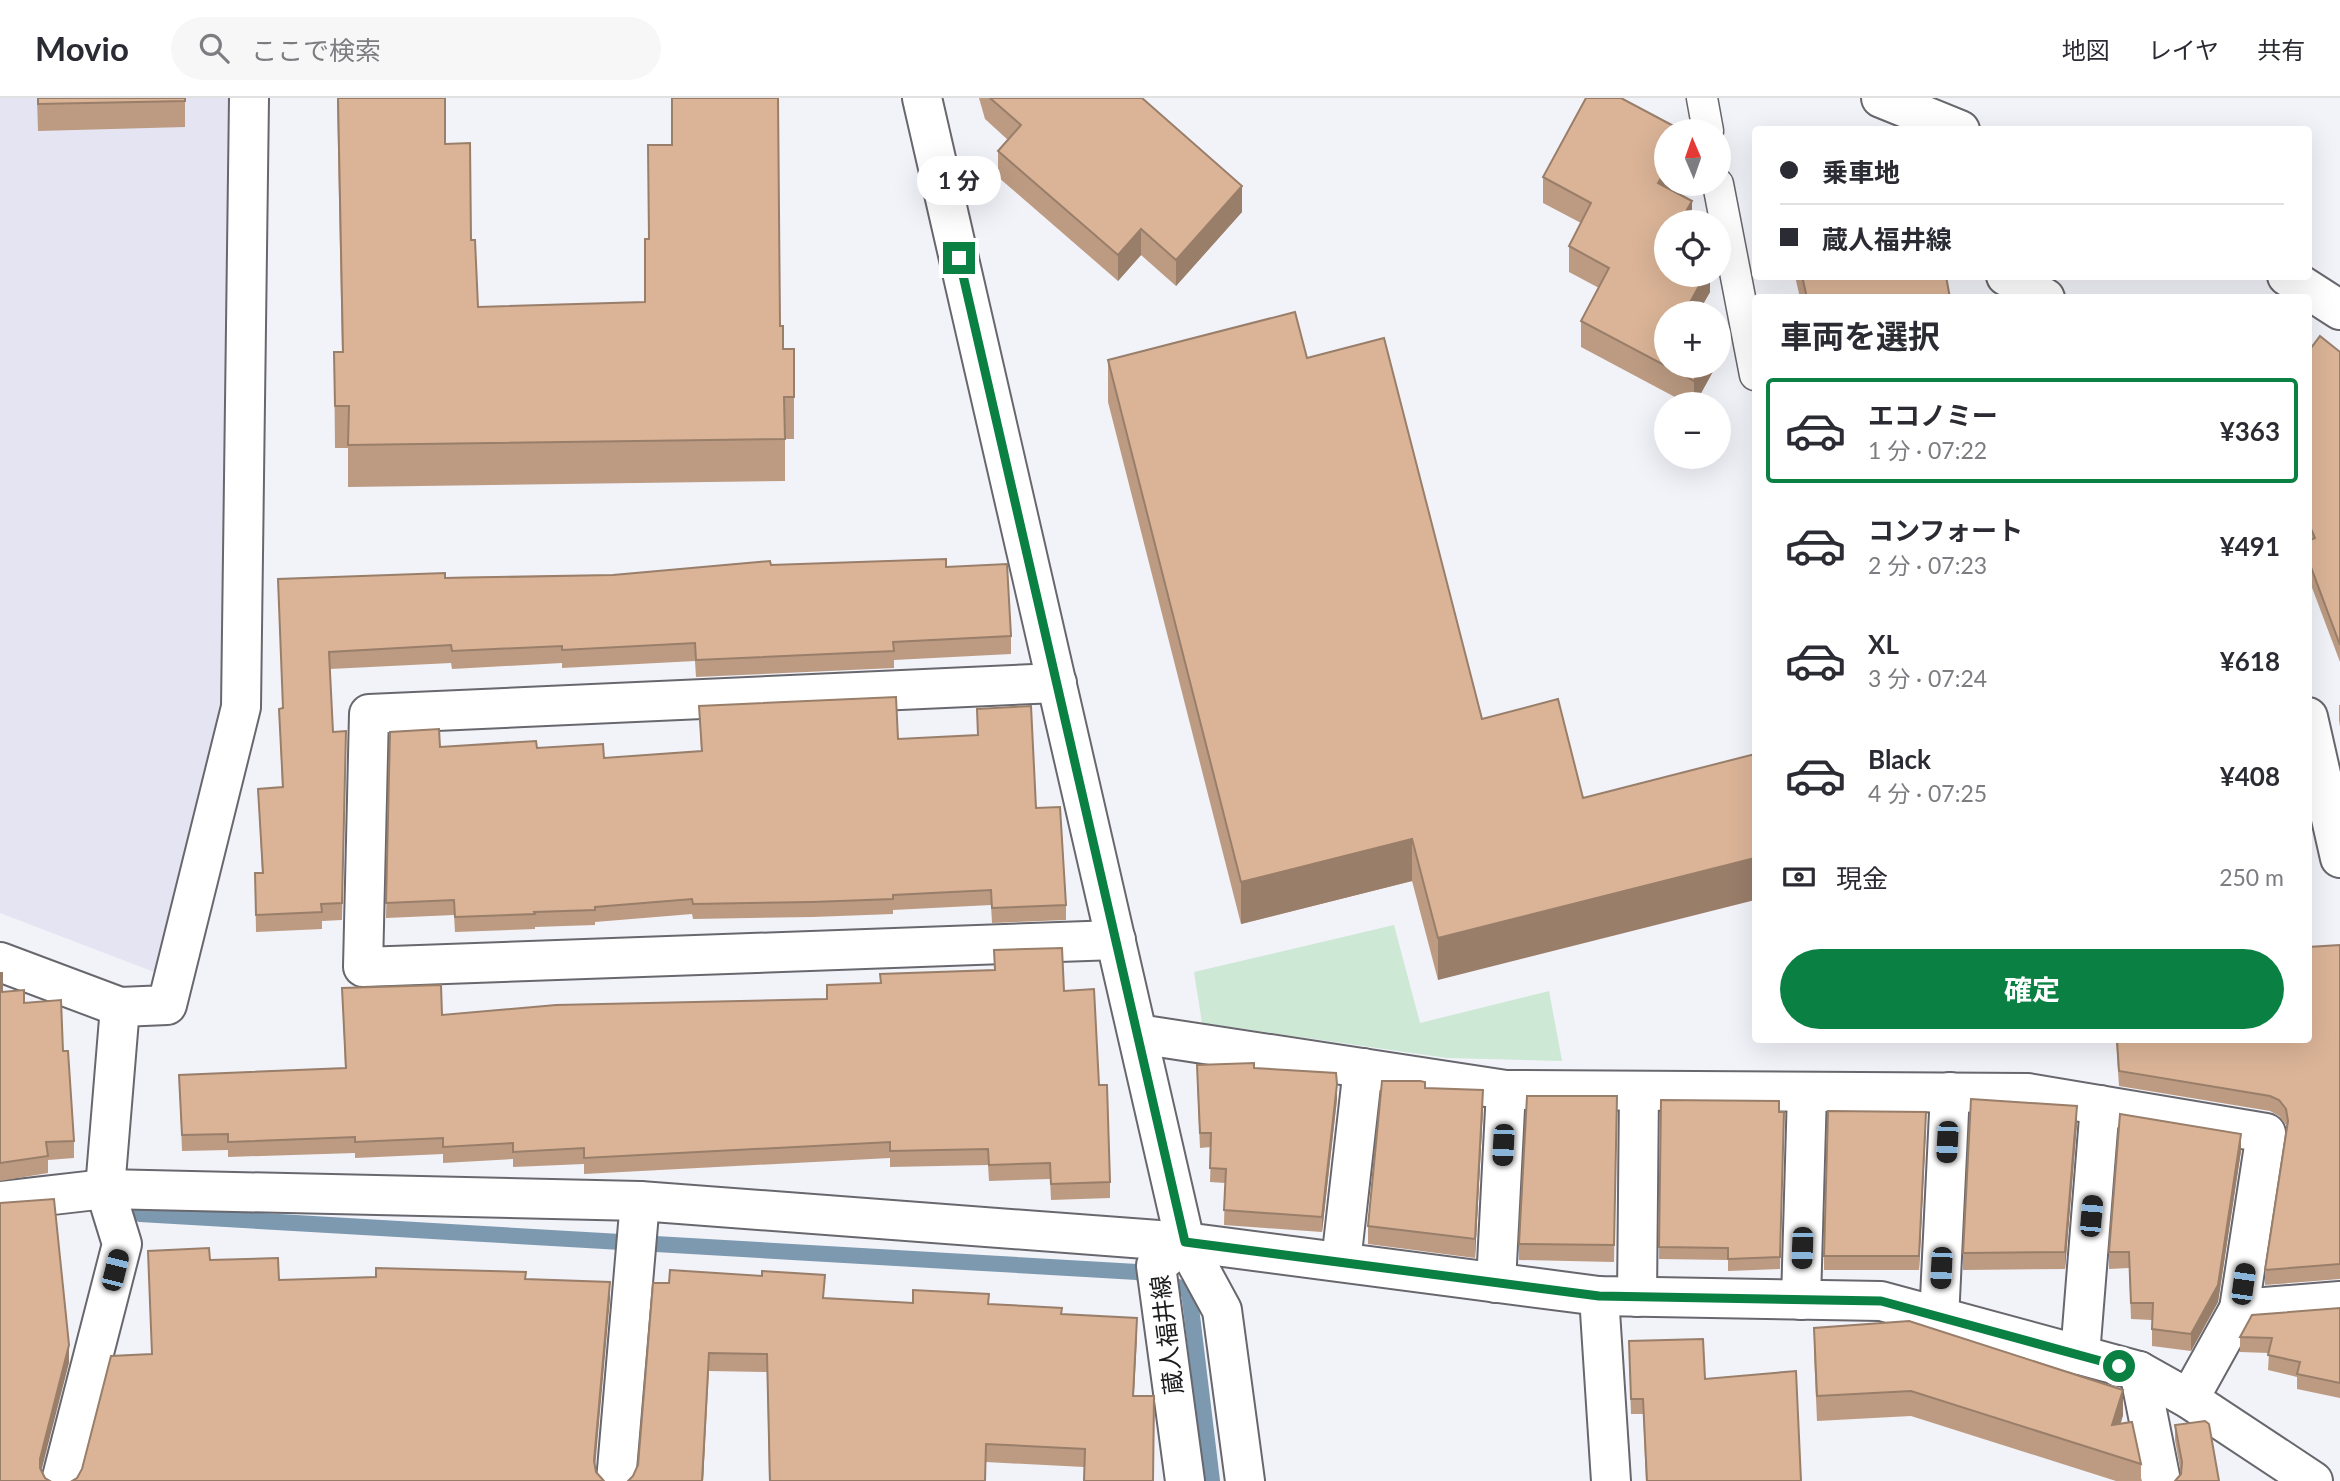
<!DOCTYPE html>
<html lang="ja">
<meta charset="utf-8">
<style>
:root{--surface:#fff;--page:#f7f7f7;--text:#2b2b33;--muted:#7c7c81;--line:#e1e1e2;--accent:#0b8043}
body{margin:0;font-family:Lato,"Noto Sans JP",sans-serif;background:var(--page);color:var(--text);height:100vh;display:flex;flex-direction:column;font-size:26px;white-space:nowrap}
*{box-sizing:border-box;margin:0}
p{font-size:23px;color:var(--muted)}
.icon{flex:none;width:38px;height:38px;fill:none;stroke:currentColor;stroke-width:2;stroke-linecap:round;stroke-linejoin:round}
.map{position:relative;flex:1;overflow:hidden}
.side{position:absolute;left:1752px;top:196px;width:560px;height:749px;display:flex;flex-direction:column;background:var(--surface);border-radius:7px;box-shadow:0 7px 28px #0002}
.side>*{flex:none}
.banner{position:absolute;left:1752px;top:28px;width:560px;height:154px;border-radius:7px;box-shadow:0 7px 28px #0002;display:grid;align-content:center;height:154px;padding:0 28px;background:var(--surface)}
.needle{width:46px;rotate:358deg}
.controls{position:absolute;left:1654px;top:21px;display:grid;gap:14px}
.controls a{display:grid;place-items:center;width:77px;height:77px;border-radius:50%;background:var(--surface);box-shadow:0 7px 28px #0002;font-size:35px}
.end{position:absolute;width:32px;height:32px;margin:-16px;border:9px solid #0b8043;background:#fff;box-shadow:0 0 0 4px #fff}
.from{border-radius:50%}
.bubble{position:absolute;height:49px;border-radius:24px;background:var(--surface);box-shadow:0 7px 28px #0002;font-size:23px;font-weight:700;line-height:49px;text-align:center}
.car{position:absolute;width:21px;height:42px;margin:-21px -10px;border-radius:9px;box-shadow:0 0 5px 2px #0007;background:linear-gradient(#222 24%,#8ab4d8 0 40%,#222 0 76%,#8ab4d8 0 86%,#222 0)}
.banner b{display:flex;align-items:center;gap:24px;height:66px;font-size:26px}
.banner b+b{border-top:2px solid var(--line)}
.banner i{width:18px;height:18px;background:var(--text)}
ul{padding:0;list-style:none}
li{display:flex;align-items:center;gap:21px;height:105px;margin:0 14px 10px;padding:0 14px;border:4px solid transparent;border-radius:7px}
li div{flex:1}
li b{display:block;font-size:26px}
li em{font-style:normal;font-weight:700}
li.on{border-color:var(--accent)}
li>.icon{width:63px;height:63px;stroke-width:1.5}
h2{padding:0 28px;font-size:32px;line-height:84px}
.pay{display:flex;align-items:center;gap:18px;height:77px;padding:0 28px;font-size:26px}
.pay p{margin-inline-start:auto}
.cta{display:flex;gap:14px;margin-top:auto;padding:14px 28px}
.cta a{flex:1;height:80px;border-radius:42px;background:var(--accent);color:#fff;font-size:28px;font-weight:700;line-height:80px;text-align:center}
header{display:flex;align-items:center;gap:42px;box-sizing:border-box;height:98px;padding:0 35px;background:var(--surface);border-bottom:2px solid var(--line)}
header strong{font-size:33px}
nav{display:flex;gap:38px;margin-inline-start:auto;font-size:24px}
.search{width:490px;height:63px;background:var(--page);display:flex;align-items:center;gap:18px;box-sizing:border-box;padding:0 24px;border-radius:38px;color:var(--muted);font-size:26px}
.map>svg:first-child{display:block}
.built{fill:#e4e4f2}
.green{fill:#cde8d5}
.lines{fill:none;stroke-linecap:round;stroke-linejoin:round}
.stream{stroke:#7c99af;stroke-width:16}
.lane-casing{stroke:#67676d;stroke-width:33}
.street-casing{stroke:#67676d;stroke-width:42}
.secondary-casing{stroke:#67676d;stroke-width:42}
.lane{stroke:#fff;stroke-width:30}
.street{stroke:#fff;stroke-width:38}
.secondary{stroke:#fff;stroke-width:38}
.wall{fill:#bc9b82}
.shaded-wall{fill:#997e6a}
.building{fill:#dbb497;stroke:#997e6a;stroke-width:2}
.route{stroke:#0b8043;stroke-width:9}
.labels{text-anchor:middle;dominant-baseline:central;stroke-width:6;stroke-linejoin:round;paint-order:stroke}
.street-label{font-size:24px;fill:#1c1c1e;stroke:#fff}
</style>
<header>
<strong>Movio</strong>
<div class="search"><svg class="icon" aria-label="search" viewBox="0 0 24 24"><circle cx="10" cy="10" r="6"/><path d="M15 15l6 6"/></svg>ここで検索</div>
<nav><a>地図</a><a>レイヤ</a><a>共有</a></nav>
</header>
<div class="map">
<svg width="2340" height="1383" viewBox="0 0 2340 1383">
<rect width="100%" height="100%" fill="#f2f2f9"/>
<!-- built -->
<path class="built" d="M 0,0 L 229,0 L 225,599 L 157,875 L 0,815 Z"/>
<!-- green -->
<path class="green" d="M 1394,827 L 1420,925 L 1549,893 L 1562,963 L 1447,960 L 1202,925 L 1194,874 Z"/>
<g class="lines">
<!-- stream -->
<path class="stream" d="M 140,1116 L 1137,1174 L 1189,1193 L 1212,1383"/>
<defs>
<g id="lane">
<path d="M 1702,0 L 1708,33"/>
<path d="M 1718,86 L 1755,277"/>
</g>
<g id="street">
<path d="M 922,0 L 1185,1144 L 1222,1212 L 1245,1383"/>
<path d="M 2006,178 L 2045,200"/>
<path d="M 1057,585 L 369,616 L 363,869 L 1116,842"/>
<path d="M 2308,619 L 2340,760"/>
<path d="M 0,864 L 120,909 L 105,1091 L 122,1146 L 61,1383"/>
<path d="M 120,909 L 167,907 L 241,609 L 249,0"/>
<path d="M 1138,936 L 1506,992 L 2028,995 L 2266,1035 L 2239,1211"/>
<path d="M 0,1103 L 105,1091 L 640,1103 L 1185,1144 L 1599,1198 L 1881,1203 L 2139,1273 L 2189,1301 L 2313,1383"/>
<path d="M 1185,1144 L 1156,1168 L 1185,1383"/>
<path d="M 1341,1164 L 1363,970"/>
<path d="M 1496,1185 L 1506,992"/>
<path d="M 1599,1198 L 1611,1383"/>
<path d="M 1637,1199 L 1639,993"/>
<path d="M 1801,1202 L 1807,994"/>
<path d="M 1939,1221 L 1950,994"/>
<path d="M 2080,1257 L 2100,1007"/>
<path d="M 2139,1273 L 2161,1383"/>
<path d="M 2189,1301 L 2239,1211 L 2340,1203"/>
<path d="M 616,1383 L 640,1103"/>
</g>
<g id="secondary">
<path d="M 1881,0 L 1960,32"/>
<path d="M 2287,178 L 2340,212"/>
</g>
</defs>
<!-- lane casing -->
<use href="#lane" class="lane-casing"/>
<!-- street casing -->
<use href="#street" class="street-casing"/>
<!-- secondary casing -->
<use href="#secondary" class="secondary-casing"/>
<!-- lane -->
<use href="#lane" class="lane"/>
<!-- street -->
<use href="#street" class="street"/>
<!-- secondary -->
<use href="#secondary" class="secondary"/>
</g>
<!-- wall -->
<g class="wall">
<path d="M 37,0 L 185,0 L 185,29 L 38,33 Z"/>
<path d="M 337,0 L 445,0 L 445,46 L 471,142 L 478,209 L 645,204 L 649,141 L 648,47 L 780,228 L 783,251 L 794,251 L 794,341 L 785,341 L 785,383 L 348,389 L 348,350 L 335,350 L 334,254 L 342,254 Z"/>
<path d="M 979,0 L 1142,0 L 1242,114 L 1176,188 L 1141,157 L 1118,183 L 998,79 L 998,53 L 1008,42 L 985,21 Z"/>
<path d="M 1543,79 L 1669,91 L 1692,124 L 1666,177 L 1710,177 L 1710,194 L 1698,215 L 1666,215 L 1716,268 L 1695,306 L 1688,306 L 1581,249 L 1581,223 L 1599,190 L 1569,174 L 1569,148 L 1581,125 L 1543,105 Z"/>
<path d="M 1795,178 L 1946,178 L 1950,200 L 1800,200 Z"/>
<path d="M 2308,254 L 2340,254 L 2340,564 L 2308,479 Z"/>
<path d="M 1307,260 L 1482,621 L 1438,882 L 1412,783 L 1241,826 L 1108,304 L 1108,262 Z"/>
<path d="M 771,467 L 946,469 L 1011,538 L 1011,556 L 894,562 L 894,570 L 696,579 L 695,563 L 562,570 L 562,565 L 452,571 L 451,565 L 330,571 L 333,634 L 346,651 L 342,822 L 322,823 L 322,831 L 256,834 L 255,775 L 262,775 L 258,691 L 282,689 L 279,611 L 283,611 L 278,481 L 613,477 Z"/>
<path d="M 2339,607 L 2340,607 L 2340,629 L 2339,622 Z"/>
<path d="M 699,608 L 898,641 L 977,637 L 977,611 L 1036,710 L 1066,807 L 1066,822 L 992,825 L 991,807 L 893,812 L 893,816 L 812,819 L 693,821 L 692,816 L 595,824 L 595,827 L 535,829 L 535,831 L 455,834 L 454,817 L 386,820 L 390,634 L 440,649 L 537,650 L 604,660 L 701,653 Z"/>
<path d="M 2340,847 L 2340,1181 L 2265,1187 L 2265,1172 L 2287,1030 L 2286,1027 L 2279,1018 L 2270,1013 L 2119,988 L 2116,942 L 2308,942 Z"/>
<path d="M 994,852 L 1064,893 L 1099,987 L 1110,1084 L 1110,1100 L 1051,1102 L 1050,1081 L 989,1083 L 988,1067 L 890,1069 L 890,1060 L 584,1076 L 584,1066 L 513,1069 L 513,1061 L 443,1065 L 443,1056 L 355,1060 L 355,1055 L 228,1059 L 228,1052 L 182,1053 L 179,977 L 345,970 L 342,890 L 442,917 L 827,901 L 827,887 L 880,885 L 994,872 Z"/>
<path d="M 0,875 L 2,894 L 24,905 L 63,953 L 74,1043 L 74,1060 L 48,1062 L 48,1075 L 0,1083 Z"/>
<path d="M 1254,970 L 1337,1001 L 1322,1134 L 1224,1127 L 1225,1085 L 1210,1084 L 1211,1049 L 1200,1050 L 1197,982 Z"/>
<path d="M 1425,990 L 1483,1011 L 1475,1160 L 1368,1146 L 1368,1128 Z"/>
<path d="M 1617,998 L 1614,1164 L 1519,1162 L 1519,1146 Z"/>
<path d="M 1661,1002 L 1784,1014 L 1780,1171 L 1728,1173 L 1728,1162 L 1659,1161 Z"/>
<path d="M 2077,1025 L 2065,1171 L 1963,1172 L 1963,1155 Z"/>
<path d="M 1926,1028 L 1919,1172 L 1824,1172 L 1824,1158 Z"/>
<path d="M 2241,1053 L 2218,1204 L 2191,1253 L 2152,1248 L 2152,1222 L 2131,1221 L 2129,1170 L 2109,1171 L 2109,1154 Z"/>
<path d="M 148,1153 L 210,1162 L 279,1182 L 526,1181 L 610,1201 L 77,1380 L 152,1256 Z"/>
<path d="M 653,1185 L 824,1201 L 913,1205 L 989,1206 L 1062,1216 L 1137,1238 L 1084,1369 L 986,1364 L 985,1383 L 769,1383 L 767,1274 L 709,1273 L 703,1383 L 628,1383 L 633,1378 L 638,1367 Z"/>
<path d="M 2340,1210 L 2340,1300 L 2297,1291 L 2297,1279 L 2268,1272 L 2269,1255 L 2240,1254 L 2240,1239 Z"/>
<path d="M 1814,1230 L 2123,1317 L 2121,1325 L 2141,1366 L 2141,1383 L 2116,1383 L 1911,1318 L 1817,1323 L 1814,1254 Z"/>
<path d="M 1629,1258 L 1705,1281 L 1801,1383 L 1646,1383 L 1643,1316 L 1631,1316 Z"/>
<path d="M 2175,1327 L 2219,1383 L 2181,1376 L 2175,1342 Z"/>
</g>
<!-- shaded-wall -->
<g class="shaded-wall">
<path d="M 1666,71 L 1666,86 L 1672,86 L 1658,112 L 1658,85 Z"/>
<path d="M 1242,88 L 1242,114 L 1176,188 L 1176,162 Z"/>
<path d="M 1692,103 L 1692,124 L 1680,124 Z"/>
<path d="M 1141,131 L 1141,157 L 1118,183 L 1118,157 Z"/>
<path d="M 1705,177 L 1710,177 L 1710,194 L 1698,215 L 1687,215 L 1687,210 Z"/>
<path d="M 1723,229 L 1723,255 L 1718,263 L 1718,237 Z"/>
<path d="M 1702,268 L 1716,268 L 1695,306 L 1694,306 L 1694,283 Z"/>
<path d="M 1412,741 L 1412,783 L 1241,826 L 1241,784 Z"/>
<path d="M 1755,760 L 1755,802 L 1438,882 L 1438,840 Z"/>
<path d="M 1337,986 L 1337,1001 L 1322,1134 L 1322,1119 Z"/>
<path d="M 1483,992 L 1483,1011 L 1475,1160 L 1475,1141 Z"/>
<path d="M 2077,1008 L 2077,1025 L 2065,1171 L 2065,1154 Z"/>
<path d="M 1926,1014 L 1926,1028 L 1919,1172 L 1919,1158 Z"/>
<path d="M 2241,1036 L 2241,1053 L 2218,1204 L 2191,1253 L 2191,1236 Z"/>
<path d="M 610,1184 L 610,1201 L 594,1381 L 594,1363 Z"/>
<path d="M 1137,1220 L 1137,1238 L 1133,1315 L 1133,1298 Z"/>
<path d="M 69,1247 L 69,1265 L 40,1378 L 40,1361 Z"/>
<path d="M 709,1255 L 703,1383 L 702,1383 Z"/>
<path d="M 2123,1292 L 2123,1317 L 2112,1351 L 2112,1327 Z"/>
</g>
<!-- building -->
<g class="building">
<path d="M 38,0 L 185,0 L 185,3 L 38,6 Z"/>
<path d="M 338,0 L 445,0 L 445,46 L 470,45 L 471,142 L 475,142 L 478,209 L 645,204 L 645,141 L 649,141 L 648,47 L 672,47 L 672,0 L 778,0 L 780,228 L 783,228 L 783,251 L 794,251 L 794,299 L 784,299 L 785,341 L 348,347 L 349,308 L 335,308 L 334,254 L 343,254 Z"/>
<path d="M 990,0 L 1142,0 L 1242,88 L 1176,162 L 1141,131 L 1118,157 L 998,53 L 1021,27 Z"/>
<path d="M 1586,0 L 1621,0 L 1683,33 L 1666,33 L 1666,71 L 1658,85 L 1692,103 L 1680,124 L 1666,124 L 1666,177 L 1705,177 L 1687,210 L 1696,215 L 1666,215 L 1666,268 L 1702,268 L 1694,283 L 1581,223 L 1609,170 L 1569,148 L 1591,105 L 1543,79 Z"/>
<path d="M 1802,178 L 1946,178 L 1950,200 L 1807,200 Z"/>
<path d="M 1295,214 L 1307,260 L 1384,240 L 1482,621 L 1558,601 L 1583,700 L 1755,656 L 1755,760 L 1438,840 L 1412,741 L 1241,784 L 1108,262 Z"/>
<path d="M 1718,227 L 1723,229 L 1718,237 Z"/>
<path d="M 2320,238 L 2340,254 L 2340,547 L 2308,461 L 2308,443 L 2315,440 L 2308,424 L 2308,254 Z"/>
<path d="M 946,461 L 946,469 L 1007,466 L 1011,538 L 893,544 L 894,553 L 696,562 L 695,545 L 562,552 L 562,548 L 452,553 L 451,547 L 329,554 L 333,634 L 346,633 L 342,805 L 321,806 L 322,814 L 256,817 L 255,775 L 263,775 L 258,691 L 283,689 L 279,611 L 283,610 L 278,481 L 445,475 L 445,480 L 613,477 L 770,463 L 771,467 Z"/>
<path d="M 896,599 L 898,641 L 978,637 L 977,611 L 1031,608 L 1036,710 L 1060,709 L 1066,807 L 992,810 L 991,792 L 893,797 L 893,801 L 812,804 L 693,806 L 692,801 L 595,809 L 595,812 L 534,814 L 535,816 L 455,819 L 454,802 L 386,805 L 390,634 L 439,631 L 440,649 L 536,643 L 537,650 L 603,646 L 604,660 L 702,653 L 699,608 Z"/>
<path d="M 2340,847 L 2340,1166 L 2265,1172 L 2288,1023 L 2286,1011 L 2279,1002 L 2270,998 L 2119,973 L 2117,942 L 2308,942 L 2308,849 Z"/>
<path d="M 1062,850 L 1064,893 L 1094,891 L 1099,987 L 1107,987 L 1110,1084 L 1051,1086 L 1050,1065 L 989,1067 L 988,1051 L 890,1053 L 890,1044 L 584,1060 L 584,1050 L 513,1054 L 513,1045 L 443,1049 L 443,1040 L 355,1044 L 355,1039 L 228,1044 L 228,1036 L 182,1037 L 179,977 L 346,970 L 342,890 L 441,887 L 442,917 L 556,907 L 827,901 L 827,887 L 881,885 L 880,876 L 995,872 L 994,852 Z"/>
<path d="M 0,875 L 2,875 L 2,894 L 24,892 L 24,905 L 61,902 L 63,953 L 68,953 L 74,1043 L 46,1044 L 48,1058 L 0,1065 Z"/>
<path d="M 1254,965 L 1254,970 L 1336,975 L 1337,986 L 1322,1119 L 1224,1112 L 1226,1071 L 1210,1070 L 1211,1035 L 1200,1035 L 1197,967 Z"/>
<path d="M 1382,983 L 1420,983 L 1425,984 L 1425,990 L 1483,992 L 1475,1141 L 1368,1128 Z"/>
<path d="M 1527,998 L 1617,998 L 1614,1147 L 1519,1146 Z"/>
<path d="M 1971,1001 L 2077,1008 L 2065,1154 L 1963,1155 Z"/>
<path d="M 1661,1002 L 1779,1003 L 1779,1014 L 1784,1014 L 1780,1159 L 1728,1161 L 1728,1150 L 1659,1149 Z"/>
<path d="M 1828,1013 L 1926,1014 L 1919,1158 L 1824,1158 Z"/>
<path d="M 2120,1016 L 2241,1036 L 2218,1187 L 2191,1236 L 2152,1231 L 2153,1205 L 2131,1205 L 2129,1154 L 2109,1154 Z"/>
<path d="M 54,1101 L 69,1247 L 40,1361 L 40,1370 L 45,1380 L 50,1383 L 0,1383 L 0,1105 Z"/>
<path d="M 209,1150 L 210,1162 L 278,1160 L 279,1182 L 376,1179 L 376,1170 L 526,1174 L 525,1181 L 610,1184 L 594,1363 L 596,1374 L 604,1383 L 72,1383 L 77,1380 L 82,1371 L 111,1258 L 152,1256 L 148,1153 Z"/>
<path d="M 670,1172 L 762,1178 L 762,1173 L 825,1177 L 823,1200 L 913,1205 L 913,1192 L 989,1196 L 988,1206 L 1062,1210 L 1061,1216 L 1137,1220 L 1133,1298 L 1154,1298 L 1153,1383 L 1084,1383 L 1085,1351 L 986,1346 L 985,1383 L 770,1383 L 767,1256 L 709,1255 L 702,1383 L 628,1383 L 633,1378 L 638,1367 L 653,1185 L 669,1185 Z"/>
<path d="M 2340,1210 L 2340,1285 L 2297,1276 L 2300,1264 L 2268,1257 L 2272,1240 L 2240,1239 L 2252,1217 Z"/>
<path d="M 1909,1223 L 2123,1292 L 2112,1327 L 2132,1324 L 2141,1366 L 1911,1293 L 1817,1298 L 1814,1230 Z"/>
<path d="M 1703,1241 L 1705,1281 L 1796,1273 L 1801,1383 L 1647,1383 L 1643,1301 L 1631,1301 L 1629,1243 Z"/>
<path d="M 2205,1323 L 2209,1326 L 2219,1383 L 2175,1383 L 2181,1376 L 2182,1364 L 2175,1327 Z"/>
</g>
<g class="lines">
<!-- route -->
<path class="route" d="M 959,160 L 1185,1144 L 1599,1198 L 1881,1203 L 2119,1268"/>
</g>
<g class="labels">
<!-- street labels -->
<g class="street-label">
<text transform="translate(1166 1237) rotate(-97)">蔵人福井線</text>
</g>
</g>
</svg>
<div class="controls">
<a><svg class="needle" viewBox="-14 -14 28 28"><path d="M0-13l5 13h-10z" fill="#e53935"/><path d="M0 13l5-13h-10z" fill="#7c7c81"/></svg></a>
<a><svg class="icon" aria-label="locate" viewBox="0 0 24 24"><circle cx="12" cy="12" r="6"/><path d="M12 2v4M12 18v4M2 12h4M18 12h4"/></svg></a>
<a>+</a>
<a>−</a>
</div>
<i class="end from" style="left:2119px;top:1268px"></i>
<i class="end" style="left:959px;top:160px"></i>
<div class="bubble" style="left:917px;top:58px;width:84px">1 分</div>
<i class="car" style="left:1947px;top:1044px;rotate:183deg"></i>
<i class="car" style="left:1503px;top:1047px;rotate:183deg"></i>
<i class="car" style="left:2091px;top:1118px;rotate:5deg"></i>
<i class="car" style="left:1802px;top:1150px;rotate:182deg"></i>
<i class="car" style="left:1941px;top:1170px;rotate:183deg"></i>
<i class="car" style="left:115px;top:1172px;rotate:14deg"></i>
<i class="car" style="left:2243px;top:1186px;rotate:8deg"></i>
<div class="banner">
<b><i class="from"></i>乗車地</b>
<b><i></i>蔵人福井線</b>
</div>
<section class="side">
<h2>車両を選択</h2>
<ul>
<li class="on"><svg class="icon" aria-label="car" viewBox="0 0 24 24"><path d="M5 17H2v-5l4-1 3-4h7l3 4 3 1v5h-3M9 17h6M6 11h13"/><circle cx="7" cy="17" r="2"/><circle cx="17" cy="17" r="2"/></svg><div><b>エコノミー</b><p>1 分 · 07:22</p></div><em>¥363</em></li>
<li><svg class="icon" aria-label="car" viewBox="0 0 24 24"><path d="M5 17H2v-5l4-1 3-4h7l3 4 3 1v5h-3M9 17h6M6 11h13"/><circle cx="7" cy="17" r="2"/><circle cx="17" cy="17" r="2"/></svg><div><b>コンフォート</b><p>2 分 · 07:23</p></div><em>¥491</em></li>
<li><svg class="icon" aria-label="car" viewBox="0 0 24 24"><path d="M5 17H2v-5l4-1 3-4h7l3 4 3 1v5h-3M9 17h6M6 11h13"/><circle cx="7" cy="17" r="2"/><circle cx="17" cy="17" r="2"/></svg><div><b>XL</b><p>3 分 · 07:24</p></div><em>¥618</em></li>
<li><svg class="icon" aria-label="car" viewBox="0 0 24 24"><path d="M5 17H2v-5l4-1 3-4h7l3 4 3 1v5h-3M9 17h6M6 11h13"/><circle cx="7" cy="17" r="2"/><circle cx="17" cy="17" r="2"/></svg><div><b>Black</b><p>4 分 · 07:25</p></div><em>¥408</em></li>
</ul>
<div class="pay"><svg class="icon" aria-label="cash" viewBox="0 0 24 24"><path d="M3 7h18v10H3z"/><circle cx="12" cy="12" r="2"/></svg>現金<p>250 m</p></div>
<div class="cta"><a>確定</a></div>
</section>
</div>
